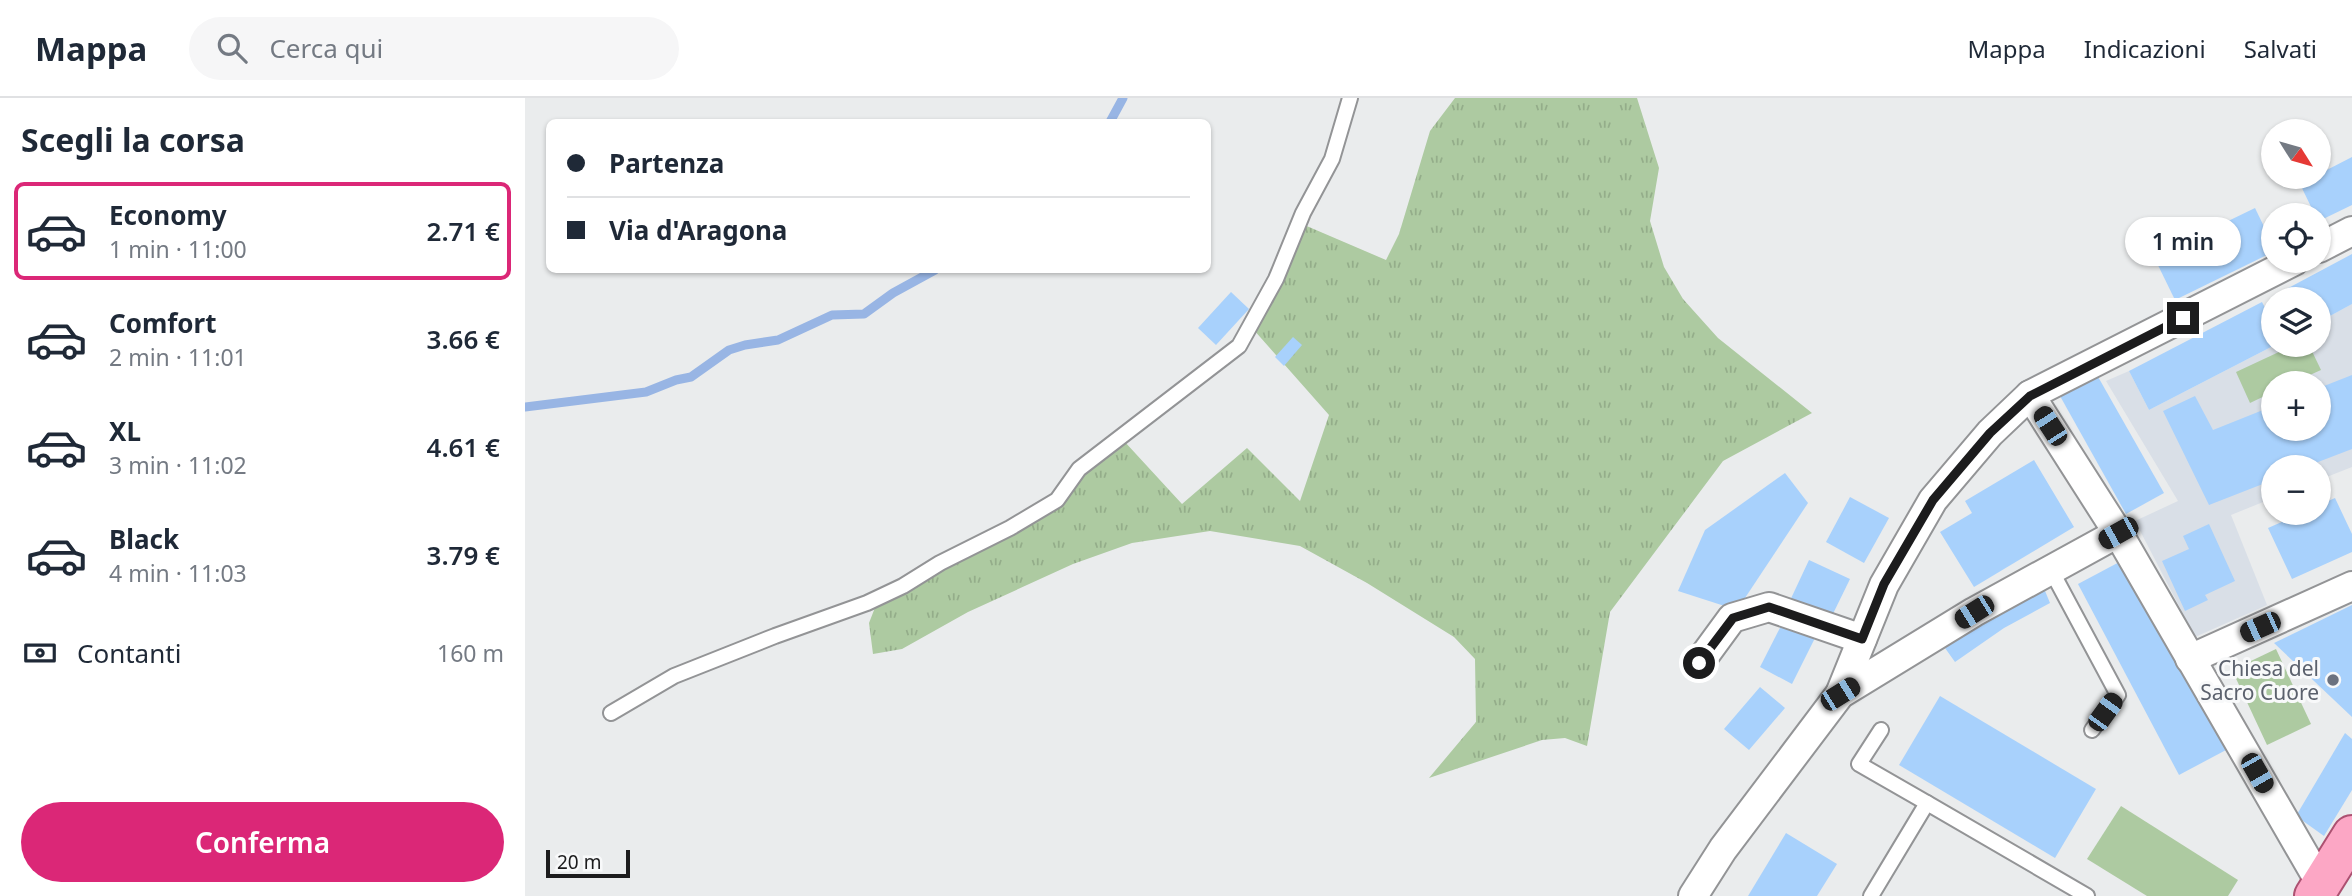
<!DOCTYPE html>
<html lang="it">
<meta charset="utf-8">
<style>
:root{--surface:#fff;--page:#f6f6f7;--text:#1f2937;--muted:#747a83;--line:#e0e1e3;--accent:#db2777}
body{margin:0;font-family:"Noto Sans",sans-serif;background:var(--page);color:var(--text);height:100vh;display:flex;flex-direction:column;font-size:26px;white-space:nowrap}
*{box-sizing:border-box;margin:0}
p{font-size:23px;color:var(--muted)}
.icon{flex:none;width:38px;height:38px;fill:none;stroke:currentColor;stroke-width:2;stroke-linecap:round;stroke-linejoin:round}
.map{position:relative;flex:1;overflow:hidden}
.drawer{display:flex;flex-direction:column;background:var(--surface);width:525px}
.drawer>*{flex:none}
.banner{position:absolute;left:21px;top:21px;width:665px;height:154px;border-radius:10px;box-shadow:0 2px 5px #0004;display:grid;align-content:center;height:154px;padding:0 21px;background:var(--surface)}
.needle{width:46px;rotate:127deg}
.tools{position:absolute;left:1736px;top:21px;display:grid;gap:14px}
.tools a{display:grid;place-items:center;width:70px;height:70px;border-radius:50%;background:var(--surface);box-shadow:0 2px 5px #0004;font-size:35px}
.scale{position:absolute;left:21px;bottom:18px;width:84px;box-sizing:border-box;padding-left:7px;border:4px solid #1c1c1d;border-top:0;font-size:19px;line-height:24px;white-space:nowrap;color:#1c1c1d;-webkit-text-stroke:5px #f8f9fa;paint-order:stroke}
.end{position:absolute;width:32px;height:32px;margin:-16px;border:9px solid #1c1c1d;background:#fff;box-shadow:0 0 0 4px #fff}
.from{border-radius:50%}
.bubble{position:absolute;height:49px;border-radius:24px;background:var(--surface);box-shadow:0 2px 5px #0004;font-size:23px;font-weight:600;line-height:49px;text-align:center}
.car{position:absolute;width:21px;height:42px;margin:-21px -10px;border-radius:9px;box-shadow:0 0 5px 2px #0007;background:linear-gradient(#222 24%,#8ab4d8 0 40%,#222 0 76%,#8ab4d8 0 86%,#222 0)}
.banner b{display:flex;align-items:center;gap:24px;height:66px;font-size:26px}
.banner b+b{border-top:2px solid var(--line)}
.banner i{width:18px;height:18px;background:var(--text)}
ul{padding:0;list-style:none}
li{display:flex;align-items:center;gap:21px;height:98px;margin:0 14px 10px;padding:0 7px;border:4px solid transparent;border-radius:10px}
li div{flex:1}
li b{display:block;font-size:26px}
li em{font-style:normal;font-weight:600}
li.selected{border-color:var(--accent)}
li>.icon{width:63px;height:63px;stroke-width:1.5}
h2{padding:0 21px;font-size:32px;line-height:84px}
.pay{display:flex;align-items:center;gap:18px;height:77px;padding:0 21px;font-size:26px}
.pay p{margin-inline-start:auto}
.action{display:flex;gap:14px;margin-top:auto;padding:14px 21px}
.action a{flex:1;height:80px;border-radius:42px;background:var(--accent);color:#fff;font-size:28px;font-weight:600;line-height:80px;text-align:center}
header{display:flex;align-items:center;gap:42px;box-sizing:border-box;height:98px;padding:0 35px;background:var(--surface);border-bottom:2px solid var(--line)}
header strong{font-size:33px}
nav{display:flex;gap:38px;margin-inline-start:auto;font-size:24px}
.search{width:490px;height:63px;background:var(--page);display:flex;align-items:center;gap:18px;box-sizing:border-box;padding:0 24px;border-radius:38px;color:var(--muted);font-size:26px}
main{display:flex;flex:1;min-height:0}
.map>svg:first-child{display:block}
.built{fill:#d9dfe7;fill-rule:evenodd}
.grass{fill:url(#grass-tufts)}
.park{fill:#adcaa1}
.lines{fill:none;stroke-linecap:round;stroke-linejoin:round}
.stream{stroke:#98b5e4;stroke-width:9}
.building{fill:#a8d1fc}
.service-casing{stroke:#939496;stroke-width:18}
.minor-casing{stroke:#939496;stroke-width:32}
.primary-casing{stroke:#ac5171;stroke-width:42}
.service{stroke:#fff;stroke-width:14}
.minor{stroke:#fff;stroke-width:28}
.primary{stroke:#fca7c5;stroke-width:38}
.route{stroke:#1c1c1d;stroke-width:9}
.worship-dot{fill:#6b7280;stroke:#f8f9fa;stroke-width:2.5}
.labels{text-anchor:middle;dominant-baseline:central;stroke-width:6;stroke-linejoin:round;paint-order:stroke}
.worship-label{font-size:21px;fill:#5b616d;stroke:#f8f9fa;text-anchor:end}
</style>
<header>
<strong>Mappa</strong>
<div class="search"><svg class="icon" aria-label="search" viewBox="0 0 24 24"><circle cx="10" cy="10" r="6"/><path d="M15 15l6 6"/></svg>Cerca qui</div>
<nav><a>Mappa</a><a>Indicazioni</a><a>Salvati</a></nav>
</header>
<main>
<section class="drawer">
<h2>Scegli la corsa</h2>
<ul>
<li class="selected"><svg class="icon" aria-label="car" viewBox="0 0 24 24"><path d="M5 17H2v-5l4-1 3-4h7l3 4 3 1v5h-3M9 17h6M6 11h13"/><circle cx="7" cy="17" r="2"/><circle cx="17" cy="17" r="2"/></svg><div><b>Economy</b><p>1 min · 11:00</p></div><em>2.71 €</em></li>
<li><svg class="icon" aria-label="car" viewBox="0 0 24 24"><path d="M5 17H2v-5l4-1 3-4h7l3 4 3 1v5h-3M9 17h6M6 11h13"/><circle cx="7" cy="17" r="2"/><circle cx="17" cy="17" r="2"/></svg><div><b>Comfort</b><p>2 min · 11:01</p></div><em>3.66 €</em></li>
<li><svg class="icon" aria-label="car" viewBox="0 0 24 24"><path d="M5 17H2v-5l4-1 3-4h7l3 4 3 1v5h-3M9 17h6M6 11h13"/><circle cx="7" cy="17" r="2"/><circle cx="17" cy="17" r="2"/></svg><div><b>XL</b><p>3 min · 11:02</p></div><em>4.61 €</em></li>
<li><svg class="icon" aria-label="car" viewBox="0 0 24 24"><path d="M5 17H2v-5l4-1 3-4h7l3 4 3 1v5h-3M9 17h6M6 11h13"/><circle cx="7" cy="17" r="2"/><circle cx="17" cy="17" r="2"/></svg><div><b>Black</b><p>4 min · 11:03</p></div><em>3.79 €</em></li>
</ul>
<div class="pay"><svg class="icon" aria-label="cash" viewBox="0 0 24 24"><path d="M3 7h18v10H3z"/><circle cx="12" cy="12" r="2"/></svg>Contanti<p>160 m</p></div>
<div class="action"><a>Conferma</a></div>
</section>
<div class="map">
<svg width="1827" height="798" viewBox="0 0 1827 798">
<defs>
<pattern id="grass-tufts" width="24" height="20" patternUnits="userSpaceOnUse" patternTransform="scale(1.75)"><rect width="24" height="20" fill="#adcaa1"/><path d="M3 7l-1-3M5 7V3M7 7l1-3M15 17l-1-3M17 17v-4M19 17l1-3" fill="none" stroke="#94ad8a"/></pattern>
</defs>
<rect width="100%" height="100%" fill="#eaeced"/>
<!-- built -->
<path class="built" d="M 1827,206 L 1827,369 L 1794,382 L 1794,369 L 1748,369 L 1748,400 L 1706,417 L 1742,507 L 1670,539 L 1610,423 L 1653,403 L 1581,283 L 1604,273 L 1624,312 L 1750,247 L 1794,247 L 1794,224 ZM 1748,285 L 1794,285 L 1794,331 L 1748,331 Z"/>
<!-- grass -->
<path class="grass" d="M 930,0 L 1112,0 L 1134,70 L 1125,123 L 1139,169 L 1158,201 L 1193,240 L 1287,315 L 1198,363 L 1085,514 L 1062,648 L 1040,640 L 1017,642 L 904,680 L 951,624 L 950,561 L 929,539 L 842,485 L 775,448 L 685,433 L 607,445 L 548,466 L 443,514 L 377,551 L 348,556 L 344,525 L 351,507 L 513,420 L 564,368 L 599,343 L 657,406 L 722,350 L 775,403 L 804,317 L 728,231 L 777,126 L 861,162 L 874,136 L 905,33 Z"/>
<!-- park -->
<g class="park">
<path d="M 1769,247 L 1784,247 L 1796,272 L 1767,285 L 1748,285 L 1748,294 L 1725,305 L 1711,274 Z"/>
<path d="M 1751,551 L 1786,626 L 1742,647 L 1707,572 Z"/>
<path d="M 1596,708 L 1713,782 L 1703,798 L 1622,798 L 1562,761 Z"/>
</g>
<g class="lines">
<!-- stream -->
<g class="stream">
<path d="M 585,24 L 598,0"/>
<path d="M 0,309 L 121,294 L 151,282 L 166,279 L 204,252 L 220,247 L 253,242 L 307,217 L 339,216 L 368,195 L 410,172"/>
</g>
</g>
<!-- building -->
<g class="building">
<path d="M 1827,59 L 1827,107 L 1794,123 L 1794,117 L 1790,117 L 1775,86 L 1788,79 L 1794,79 L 1794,76 Z"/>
<path d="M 1730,110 L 1748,147 L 1748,154 L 1650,202 L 1629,159 Z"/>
<path d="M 1827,156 L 1827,206 L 1794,224 L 1794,201 L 1755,201 L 1752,196 Z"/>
<path d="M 706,194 L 724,211 L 691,247 L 673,230 Z"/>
<path d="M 1737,204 L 1748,225 L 1748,248 L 1624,312 L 1604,273 Z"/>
<path d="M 768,239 L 777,247 L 759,268 L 750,259 Z"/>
<path d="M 1572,277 L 1639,395 L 1601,416 L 1535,298 Z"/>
<path d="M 1827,277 L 1827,351 L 1780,369 L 1748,369 L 1748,382 L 1684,407 L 1638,313 L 1670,298 L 1688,332 L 1748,308 L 1748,331 L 1794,331 L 1794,290 Z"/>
<path d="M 1509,362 L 1549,429 L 1449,489 L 1415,434 L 1447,415 L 1440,403 Z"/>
<path d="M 1260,375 L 1283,405 L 1212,512 L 1153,493 L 1180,432 Z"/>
<path d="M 1325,399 L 1364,420 L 1339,465 L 1301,444 Z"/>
<path d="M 1810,400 L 1827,436 L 1827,454 L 1767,481 L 1743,430 L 1777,415 L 1794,415 L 1794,407 Z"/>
<path d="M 1684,426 L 1710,483 L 1680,497 L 1683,502 L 1660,513 L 1637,463 L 1664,451 L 1658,438 Z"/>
<path d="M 1600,461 L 1701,652 L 1654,677 L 1553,486 Z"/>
<path d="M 1284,462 L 1325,481 L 1302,528 L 1262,509 Z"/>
<path d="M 1518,488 L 1525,505 L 1479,530 L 1430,564 L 1420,550 L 1463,517 Z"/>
<path d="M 1827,507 L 1827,619 L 1749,545 Z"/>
<path d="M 1259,522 L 1291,538 L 1267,586 L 1235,569 Z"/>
<path d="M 1235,589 L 1260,610 L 1224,652 L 1199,631 Z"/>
<path d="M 1415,598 L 1571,691 L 1530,760 L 1374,667 Z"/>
<path d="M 1820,635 L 1827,641 L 1827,692 L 1799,738 L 1771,718 Z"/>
<path d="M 1261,735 L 1312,766 L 1292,798 L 1223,798 Z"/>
</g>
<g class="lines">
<defs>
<g id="service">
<path d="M 1526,472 L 1593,597 L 1567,632"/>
<path d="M 86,615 L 149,578 L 250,538 L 342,505 L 378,488 L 415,465 L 485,430 L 532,402 L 554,371 L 714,248 L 751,181 L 778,115 L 807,61 L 825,0"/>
<path d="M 1356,632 L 1334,666 L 1402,705"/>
<path d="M 1346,798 L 1402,705 L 1562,798"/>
</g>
<g id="minor">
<path d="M 1794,150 L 1827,133"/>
<path d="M 1505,297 L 1593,435 L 1796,786"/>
<path d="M 1665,561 L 1827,488"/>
<path d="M 1174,565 L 1207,520 L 1244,509 L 1337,541"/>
<path d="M 1315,596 L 1359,487 L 1408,402 L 1465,335 L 1505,297 L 1769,163"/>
<path d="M 1168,798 L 1198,751 L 1315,596 L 1449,514 L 1593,435"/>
</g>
<path id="primary" d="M 1789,798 L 1827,737"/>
</defs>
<!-- service casing -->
<use href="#service" class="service-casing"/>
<!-- minor casing -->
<use href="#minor" class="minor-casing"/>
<!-- primary casing -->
<use href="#primary" class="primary-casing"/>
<!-- service -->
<use href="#service" class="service"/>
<!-- minor -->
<use href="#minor" class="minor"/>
<!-- primary -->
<use href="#primary" class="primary"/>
</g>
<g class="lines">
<!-- route -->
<path class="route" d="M 1174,565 L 1208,520 L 1244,509 L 1337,541 L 1359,486 L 1408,402 L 1465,335 L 1505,298 L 1658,220"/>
</g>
<!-- markers -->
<circle class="worship-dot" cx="1808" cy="582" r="7"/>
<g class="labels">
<!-- worship labels -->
<g class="worship-label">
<text x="1794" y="570">Chiesa del<tspan x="1794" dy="24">Sacro Cuore</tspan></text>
</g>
</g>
</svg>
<div class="tools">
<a><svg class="needle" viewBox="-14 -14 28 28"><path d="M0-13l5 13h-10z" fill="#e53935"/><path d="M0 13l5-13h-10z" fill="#747a83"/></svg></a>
<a><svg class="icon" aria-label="locate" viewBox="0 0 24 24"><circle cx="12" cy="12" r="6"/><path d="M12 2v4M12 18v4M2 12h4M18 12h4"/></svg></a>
<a><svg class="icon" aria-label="layers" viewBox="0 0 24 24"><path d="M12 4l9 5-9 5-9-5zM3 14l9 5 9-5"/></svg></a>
<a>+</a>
<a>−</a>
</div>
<div class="scale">20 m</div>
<i class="end from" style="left:1174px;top:565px"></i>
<i class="end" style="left:1658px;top:220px"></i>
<div class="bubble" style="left:1600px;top:119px;width:116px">1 min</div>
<i class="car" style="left:1525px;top:328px;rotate:327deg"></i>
<i class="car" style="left:1593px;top:435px;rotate:241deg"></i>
<i class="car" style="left:1449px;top:514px;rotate:238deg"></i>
<i class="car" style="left:1735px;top:529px;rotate:246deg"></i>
<i class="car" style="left:1315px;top:596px;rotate:58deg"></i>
<i class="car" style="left:1580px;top:614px;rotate:36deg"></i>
<i class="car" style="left:1732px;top:675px;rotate:150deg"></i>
<div class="banner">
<b><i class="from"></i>Partenza</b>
<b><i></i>Via d'Aragona</b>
</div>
</div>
</main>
